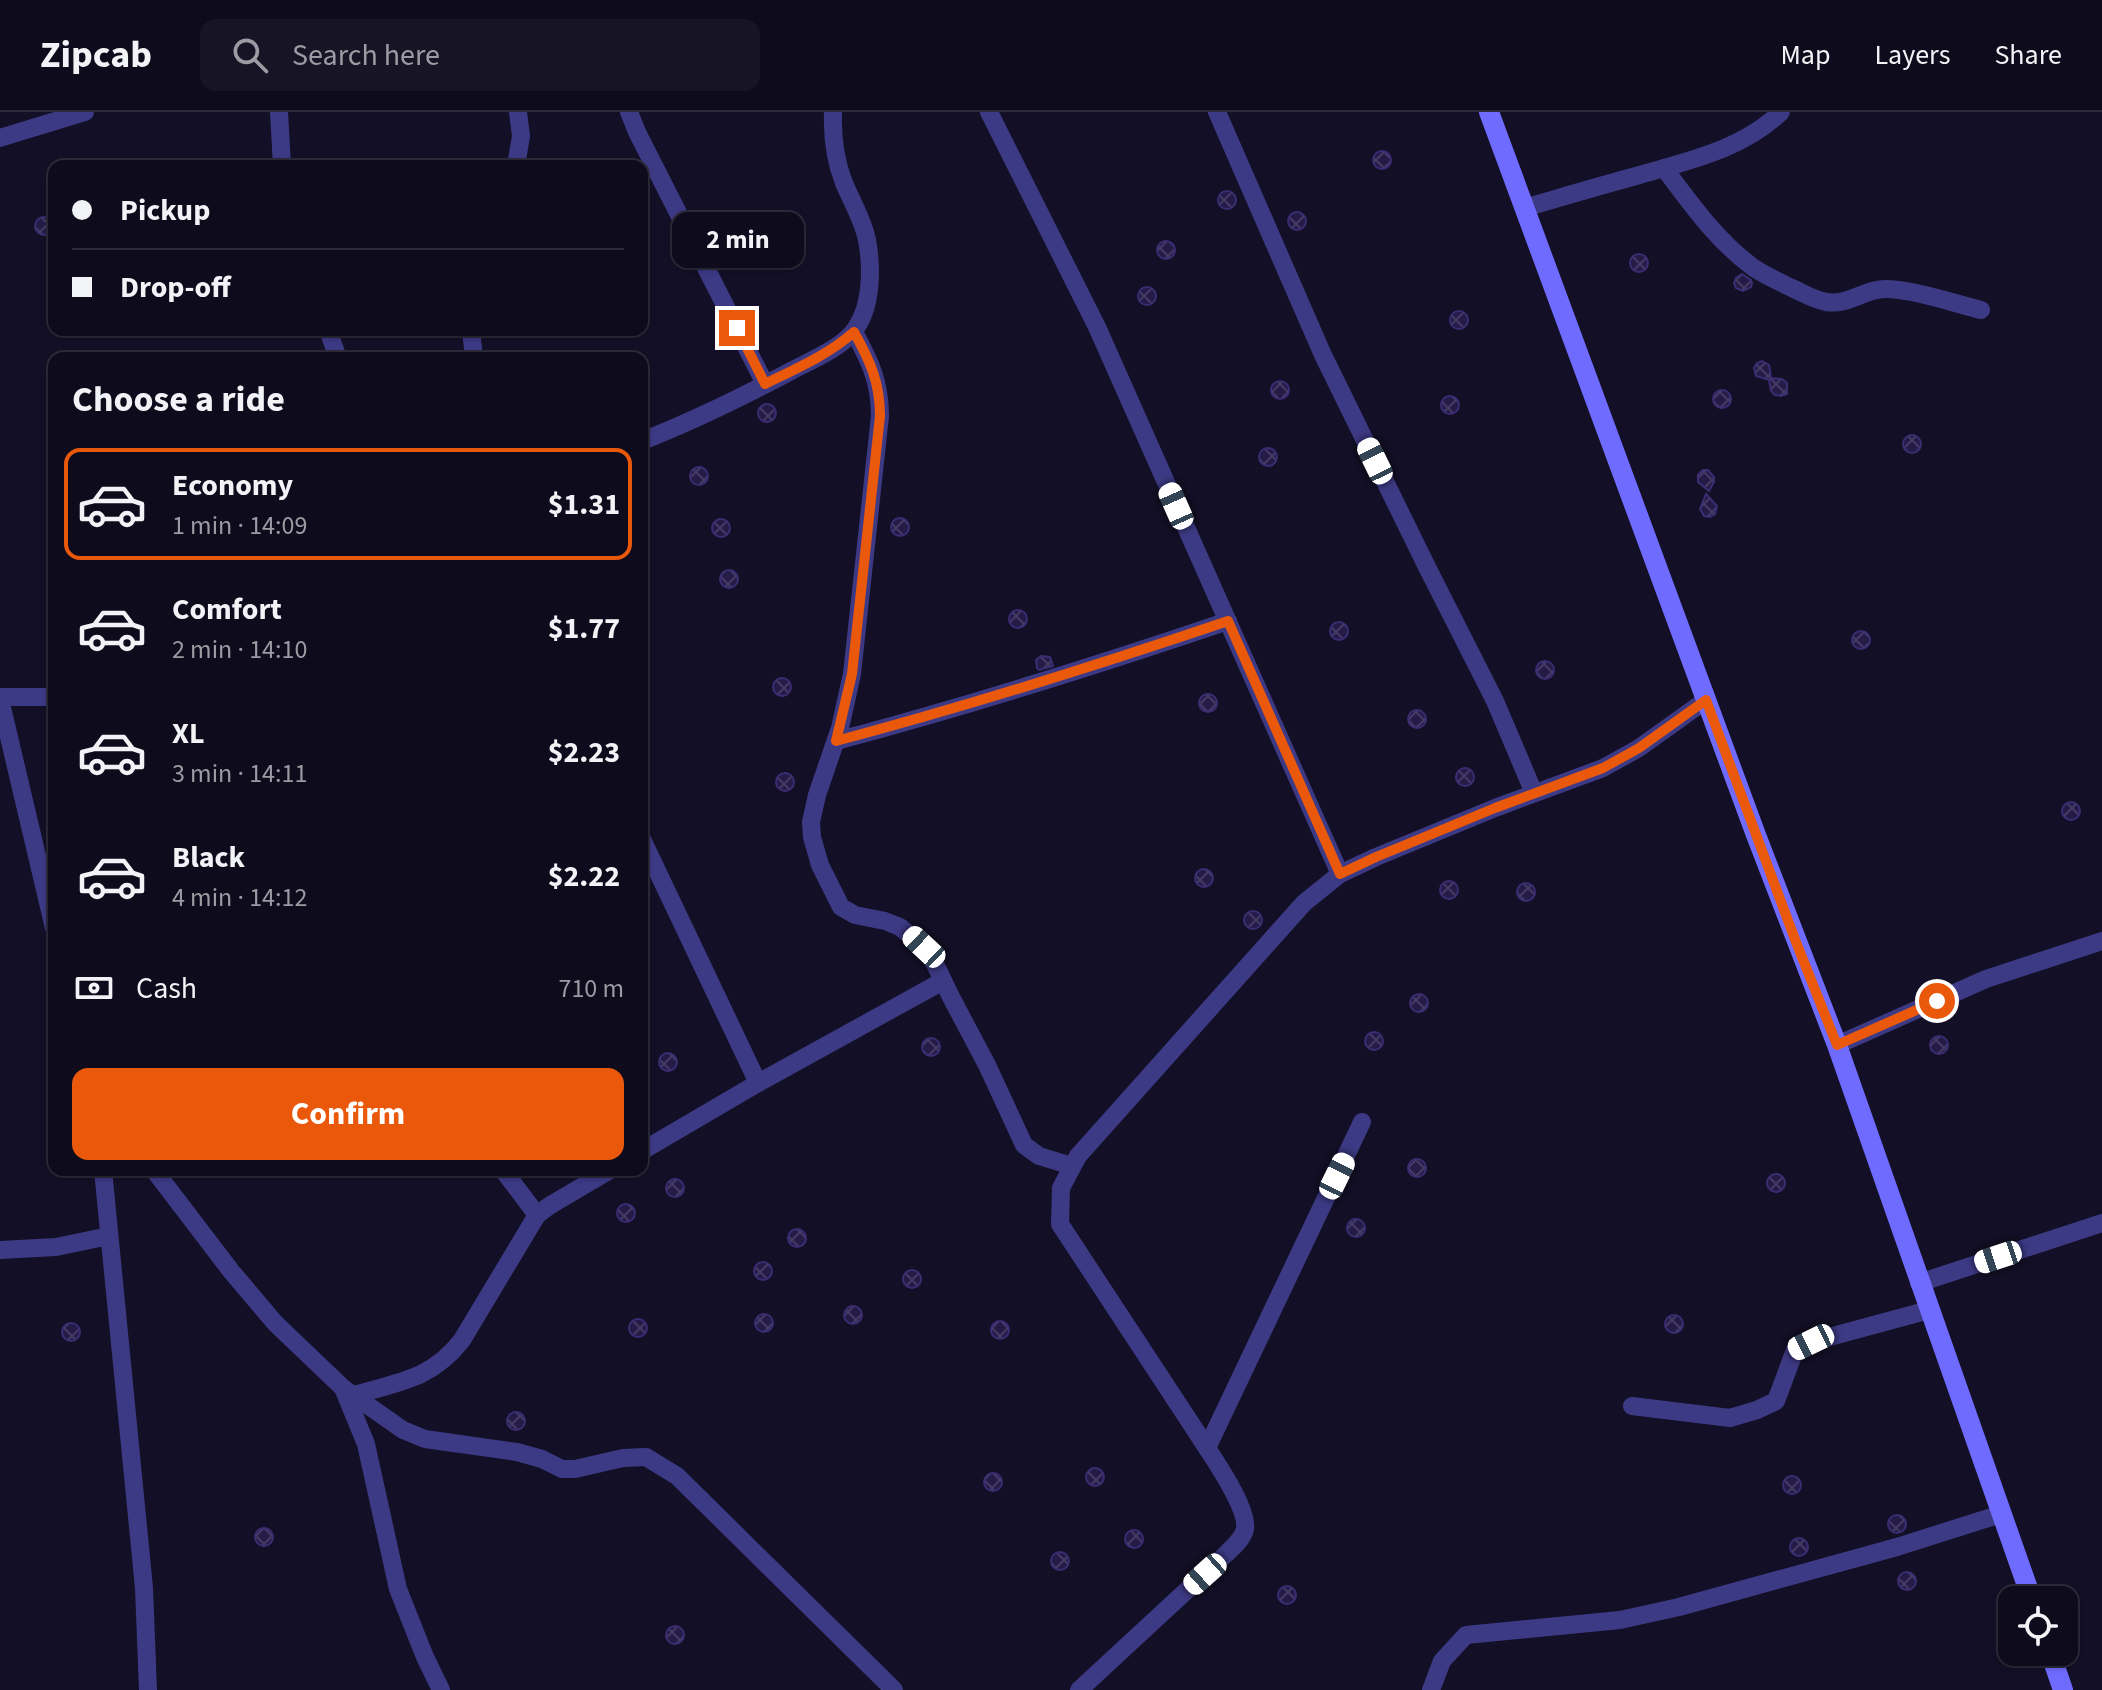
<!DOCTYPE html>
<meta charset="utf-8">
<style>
:root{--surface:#0e0b1c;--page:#171425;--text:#f1f3f6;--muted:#9b9ba3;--line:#2e2b3b;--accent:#ea580c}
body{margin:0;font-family:"Source Sans 3",sans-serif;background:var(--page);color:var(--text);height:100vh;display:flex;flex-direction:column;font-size:30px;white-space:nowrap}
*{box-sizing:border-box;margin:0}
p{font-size:26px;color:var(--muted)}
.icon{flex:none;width:44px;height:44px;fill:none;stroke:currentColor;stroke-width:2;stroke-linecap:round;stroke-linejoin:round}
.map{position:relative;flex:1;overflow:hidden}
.drawer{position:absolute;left:48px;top:240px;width:600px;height:824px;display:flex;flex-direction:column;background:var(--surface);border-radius:16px;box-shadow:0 2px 6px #0004,0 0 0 2px var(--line)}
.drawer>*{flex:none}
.hud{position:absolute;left:48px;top:48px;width:600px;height:176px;border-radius:16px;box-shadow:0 2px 6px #0004,0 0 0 2px var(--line);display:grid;align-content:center;height:176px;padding:0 24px;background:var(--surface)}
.buttons{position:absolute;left:1998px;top:1474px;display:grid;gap:16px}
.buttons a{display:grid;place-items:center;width:80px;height:80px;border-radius:16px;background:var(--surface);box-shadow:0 2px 6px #0004,0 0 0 2px var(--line);font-size:40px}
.end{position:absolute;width:36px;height:36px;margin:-18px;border:10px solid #ea580c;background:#fff;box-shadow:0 0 0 4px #fff}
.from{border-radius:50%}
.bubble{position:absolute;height:56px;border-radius:16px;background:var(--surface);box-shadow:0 2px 6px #0004,0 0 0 2px var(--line);font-size:26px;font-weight:700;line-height:56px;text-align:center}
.car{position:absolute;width:24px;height:48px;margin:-24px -12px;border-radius:10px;box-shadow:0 0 6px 2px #0007;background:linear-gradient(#fff 24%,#345 0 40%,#fff 0 76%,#345 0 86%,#fff 0)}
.hud b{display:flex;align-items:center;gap:28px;height:76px;font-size:30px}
.hud b+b{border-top:2px solid var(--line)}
.hud i{width:20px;height:20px;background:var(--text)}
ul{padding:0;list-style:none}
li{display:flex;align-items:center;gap:24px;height:112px;margin:0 16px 12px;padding:0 8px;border:4px solid transparent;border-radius:16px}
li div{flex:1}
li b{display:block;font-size:30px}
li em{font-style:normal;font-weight:700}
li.selected{border-color:var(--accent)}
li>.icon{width:72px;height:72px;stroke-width:1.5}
h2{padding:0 24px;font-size:36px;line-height:96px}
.pay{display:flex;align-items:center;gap:20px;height:88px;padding:0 24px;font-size:30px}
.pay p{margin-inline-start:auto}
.button{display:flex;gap:16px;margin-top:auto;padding:16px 24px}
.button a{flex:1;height:92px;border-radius:16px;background:var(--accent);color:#fff;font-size:32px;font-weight:700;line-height:92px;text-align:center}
header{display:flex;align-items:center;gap:48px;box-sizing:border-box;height:112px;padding:0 40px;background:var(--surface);border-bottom:2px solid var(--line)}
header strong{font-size:38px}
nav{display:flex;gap:44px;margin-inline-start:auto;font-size:28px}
.search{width:560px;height:72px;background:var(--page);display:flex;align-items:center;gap:20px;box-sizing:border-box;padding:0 28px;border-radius:16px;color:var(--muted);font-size:30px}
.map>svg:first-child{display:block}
.building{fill:url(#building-cross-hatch);stroke:#3b2d73;stroke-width:2}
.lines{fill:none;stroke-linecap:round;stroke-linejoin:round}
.street{stroke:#3d3a85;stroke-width:18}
.secondary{stroke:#6f6bff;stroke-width:20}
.route{stroke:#ea580c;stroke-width:10}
</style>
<header>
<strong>Zipcab</strong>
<div class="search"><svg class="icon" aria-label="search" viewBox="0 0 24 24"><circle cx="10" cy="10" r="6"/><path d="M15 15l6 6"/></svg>Search here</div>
<nav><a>Map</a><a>Layers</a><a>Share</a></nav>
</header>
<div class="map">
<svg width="2102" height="1578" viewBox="0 0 2102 1578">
<defs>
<pattern id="building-cross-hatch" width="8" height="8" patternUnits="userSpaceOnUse" patternTransform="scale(2)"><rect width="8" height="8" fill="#241b47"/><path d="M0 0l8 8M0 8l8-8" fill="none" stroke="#433b63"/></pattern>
</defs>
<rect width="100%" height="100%" fill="#130f26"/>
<!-- building -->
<g class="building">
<circle cx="1382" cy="48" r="9"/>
<circle cx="1227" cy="88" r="9"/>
<circle cx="1297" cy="109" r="9"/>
<circle cx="44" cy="114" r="9"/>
<circle cx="774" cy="121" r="9"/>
<circle cx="1166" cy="138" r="9"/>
<circle cx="1639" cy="151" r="9"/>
<path d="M 1742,162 L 1751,168 L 1752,171 L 1751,175 L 1743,179 L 1736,176 L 1734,171 L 1736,166 Z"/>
<circle cx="1147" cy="184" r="9"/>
<circle cx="1459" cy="208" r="9"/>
<path d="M 1762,249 L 1769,253 L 1771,266 L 1782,267 L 1787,271 L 1787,282 L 1781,284 L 1775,283 L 1771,279 L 1769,268 L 1756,264 L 1754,256 L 1757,251 Z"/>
<circle cx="1280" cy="278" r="9"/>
<circle cx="1722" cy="287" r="9"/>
<circle cx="1450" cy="293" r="9"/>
<circle cx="767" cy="301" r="9"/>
<circle cx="1912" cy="332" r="9"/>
<circle cx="1268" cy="345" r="9"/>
<circle cx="699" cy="364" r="9"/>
<path d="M 1703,358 L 1708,358 L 1714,365 L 1714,370 L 1709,379 L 1698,370 L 1698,363 Z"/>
<path d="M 1706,382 L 1717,394 L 1715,402 L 1710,405 L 1704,404 L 1700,397 Z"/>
<circle cx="900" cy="415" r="9"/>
<circle cx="721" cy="416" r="9"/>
<circle cx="729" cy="467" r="9"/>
<circle cx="1018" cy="507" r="9"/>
<circle cx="1339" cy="519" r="9"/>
<circle cx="1861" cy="528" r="9"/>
<path d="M 1041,544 L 1050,545 L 1053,554 L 1039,558 L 1037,556 L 1036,548 Z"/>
<circle cx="1545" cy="558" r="9"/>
<circle cx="782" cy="575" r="9"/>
<circle cx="1208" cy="591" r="9"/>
<circle cx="1417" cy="607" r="9"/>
<circle cx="1465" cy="665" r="9"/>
<circle cx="785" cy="670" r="9"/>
<circle cx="2071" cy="699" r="9"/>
<circle cx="1204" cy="766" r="9"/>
<circle cx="1449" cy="778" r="9"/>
<circle cx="1526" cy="780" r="9"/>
<circle cx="1253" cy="808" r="9"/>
<circle cx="1419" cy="891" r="9"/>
<circle cx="1374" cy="929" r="9"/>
<circle cx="1939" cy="933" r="9"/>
<circle cx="931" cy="935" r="9"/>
<circle cx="668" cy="950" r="9"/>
<circle cx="1417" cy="1056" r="9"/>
<circle cx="1776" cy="1071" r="9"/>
<circle cx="675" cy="1076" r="9"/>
<circle cx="626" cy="1101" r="9"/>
<circle cx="1356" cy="1116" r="9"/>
<circle cx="797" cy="1126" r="9"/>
<circle cx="763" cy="1159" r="9"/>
<circle cx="912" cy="1167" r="9"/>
<circle cx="853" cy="1203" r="9"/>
<circle cx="764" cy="1211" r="9"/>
<circle cx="1674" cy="1212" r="9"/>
<circle cx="638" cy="1216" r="9"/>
<circle cx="1000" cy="1218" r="9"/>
<circle cx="71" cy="1220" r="9"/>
<circle cx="516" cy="1309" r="9"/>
<circle cx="1095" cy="1365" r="9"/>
<circle cx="993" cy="1370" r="9"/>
<circle cx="1792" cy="1373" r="9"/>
<circle cx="1897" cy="1412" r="9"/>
<circle cx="264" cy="1425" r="9"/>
<circle cx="1134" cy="1427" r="9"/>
<circle cx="1799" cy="1435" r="9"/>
<circle cx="1060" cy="1449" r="9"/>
<circle cx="1907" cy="1469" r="9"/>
<circle cx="1287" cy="1483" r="9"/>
<circle cx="675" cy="1523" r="9"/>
</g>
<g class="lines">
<!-- street -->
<g class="street">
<path d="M 279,0 L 282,54"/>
<path d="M 629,0 L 637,20 L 765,272"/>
<path d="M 989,0 L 1097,215 L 1340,762"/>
<path d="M 1217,0 L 1323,243 L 1427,455 L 1495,589 L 1534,681"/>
<path d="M 0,26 L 85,0"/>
<path d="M 516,54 L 521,24 L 518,0"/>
<path d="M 1664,56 C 1691,92 1717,129 1754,156 C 1766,164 1780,170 1792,176 C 1803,181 1814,188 1826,190 C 1848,194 1864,177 1885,177 C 1912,177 1953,191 1981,198"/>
<path d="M 1524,96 C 1562,85 1599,74 1636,64 C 1687,49 1742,38 1781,0"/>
<path d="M 328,218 L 338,246"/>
<path d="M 471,218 L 474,246"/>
<path d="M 854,220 C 870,249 880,270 880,304 L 852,562 L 840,616 L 817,683 L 811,710 L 812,725 L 820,753 L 841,795 L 855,803 L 885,809 L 900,815 L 924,835 L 935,852 L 952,887 L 987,953 L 1024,1033 L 1039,1044 L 1072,1054"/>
<path d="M 642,329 C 693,309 742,285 791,259 C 810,249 844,235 856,216 C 872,193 872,155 867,128 C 863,108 852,90 844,71 C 835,48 832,25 833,0"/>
<path d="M 0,585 L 54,585"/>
<path d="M 0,587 L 54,816"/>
<path d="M 836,629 C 968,594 1098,553 1228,509"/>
<path d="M 642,727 L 758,971"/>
<path d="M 1837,933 L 1986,867 L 2102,829"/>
<path d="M 642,1039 L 758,971 L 943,869"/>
<path d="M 103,1058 L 144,1476 L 148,1578"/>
<path d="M 154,1058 L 231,1159 L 275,1211 L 343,1276 L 366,1332 L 398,1477 L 425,1545 L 441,1578"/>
<path d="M 503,1058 L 537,1103"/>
<path d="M 0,1138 L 56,1135 L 109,1124"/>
<path d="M 1919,1171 L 2102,1111"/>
<path d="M 343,1276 L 403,1318 L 425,1327 L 517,1340 L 542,1347 L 562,1357 L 575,1357 L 623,1346 L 646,1345 L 677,1364 L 894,1578"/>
<path d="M 354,1283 C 399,1270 432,1267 462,1228 L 537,1103 L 549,1094 L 610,1058"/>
<path d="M 1632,1294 L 1730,1306 L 1757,1298 L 1776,1289 L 1795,1238 L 1811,1230 L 1929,1198"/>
<path d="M 1207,1336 L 1362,1010"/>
<path d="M 1079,1578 L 1226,1442 C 1233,1435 1243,1427 1245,1417 C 1248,1397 1218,1353 1207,1336 L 1060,1112 L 1061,1076 L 1078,1044 L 1304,791 L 1340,762 L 1376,745 L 1495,696 L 1603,656 L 1639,636 L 1706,588"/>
<path d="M 1431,1578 L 1442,1549 L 1466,1523 L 1620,1508 L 1679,1495 L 1897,1435 L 2001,1402"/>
</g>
<!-- secondary -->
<g class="secondary">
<path d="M 1489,0 L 1756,723 L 1837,933 L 2032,1488"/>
<path d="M 2050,1540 L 2063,1578"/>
</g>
</g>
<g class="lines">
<!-- route -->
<path class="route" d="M 737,216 L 765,272 C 795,257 828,243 854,220 C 870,249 880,270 880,304 L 852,562 L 836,629 C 968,594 1098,553 1228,509 L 1340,762 L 1376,745 L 1495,696 L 1603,656 L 1639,636 L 1706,588 L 1796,830 L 1837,933 L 1937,889"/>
</g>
</svg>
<div class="buttons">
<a><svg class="icon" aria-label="locate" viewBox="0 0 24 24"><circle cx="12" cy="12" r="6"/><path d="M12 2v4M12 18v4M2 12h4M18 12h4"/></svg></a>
</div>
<i class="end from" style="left:1937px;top:889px"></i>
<i class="end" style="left:737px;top:216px"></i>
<div class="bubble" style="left:672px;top:100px;width:132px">2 min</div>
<i class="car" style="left:1375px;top:349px;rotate:334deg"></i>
<i class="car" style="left:1176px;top:394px;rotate:336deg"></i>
<i class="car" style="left:924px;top:835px;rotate:313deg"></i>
<i class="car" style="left:1337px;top:1064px;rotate:26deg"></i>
<i class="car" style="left:1998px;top:1145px;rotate:252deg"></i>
<i class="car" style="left:1811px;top:1230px;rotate:244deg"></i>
<i class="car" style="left:1205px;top:1462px;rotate:228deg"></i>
<div class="hud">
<b><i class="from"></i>Pickup</b>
<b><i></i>Drop-off</b>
</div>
<section class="drawer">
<h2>Choose a ride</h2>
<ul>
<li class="selected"><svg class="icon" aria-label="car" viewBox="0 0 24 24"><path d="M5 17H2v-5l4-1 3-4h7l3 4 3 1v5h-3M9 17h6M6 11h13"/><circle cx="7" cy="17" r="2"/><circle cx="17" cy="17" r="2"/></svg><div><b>Economy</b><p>1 min · 14:09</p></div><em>$1.31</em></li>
<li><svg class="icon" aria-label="car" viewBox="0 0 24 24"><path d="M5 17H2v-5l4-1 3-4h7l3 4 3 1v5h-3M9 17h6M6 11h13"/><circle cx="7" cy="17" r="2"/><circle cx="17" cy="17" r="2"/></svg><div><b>Comfort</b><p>2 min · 14:10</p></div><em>$1.77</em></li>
<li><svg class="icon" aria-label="car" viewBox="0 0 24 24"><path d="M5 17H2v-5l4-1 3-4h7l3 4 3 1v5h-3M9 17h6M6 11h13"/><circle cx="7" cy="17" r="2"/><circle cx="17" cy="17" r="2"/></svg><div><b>XL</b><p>3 min · 14:11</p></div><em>$2.23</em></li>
<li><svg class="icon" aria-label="car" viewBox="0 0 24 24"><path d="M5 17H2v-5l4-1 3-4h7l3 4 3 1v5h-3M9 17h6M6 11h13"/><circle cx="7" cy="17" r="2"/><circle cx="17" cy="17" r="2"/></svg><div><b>Black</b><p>4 min · 14:12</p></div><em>$2.22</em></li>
</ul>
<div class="pay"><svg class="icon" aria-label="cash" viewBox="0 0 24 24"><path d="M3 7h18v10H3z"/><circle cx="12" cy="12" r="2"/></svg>Cash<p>710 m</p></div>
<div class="button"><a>Confirm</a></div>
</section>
</div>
